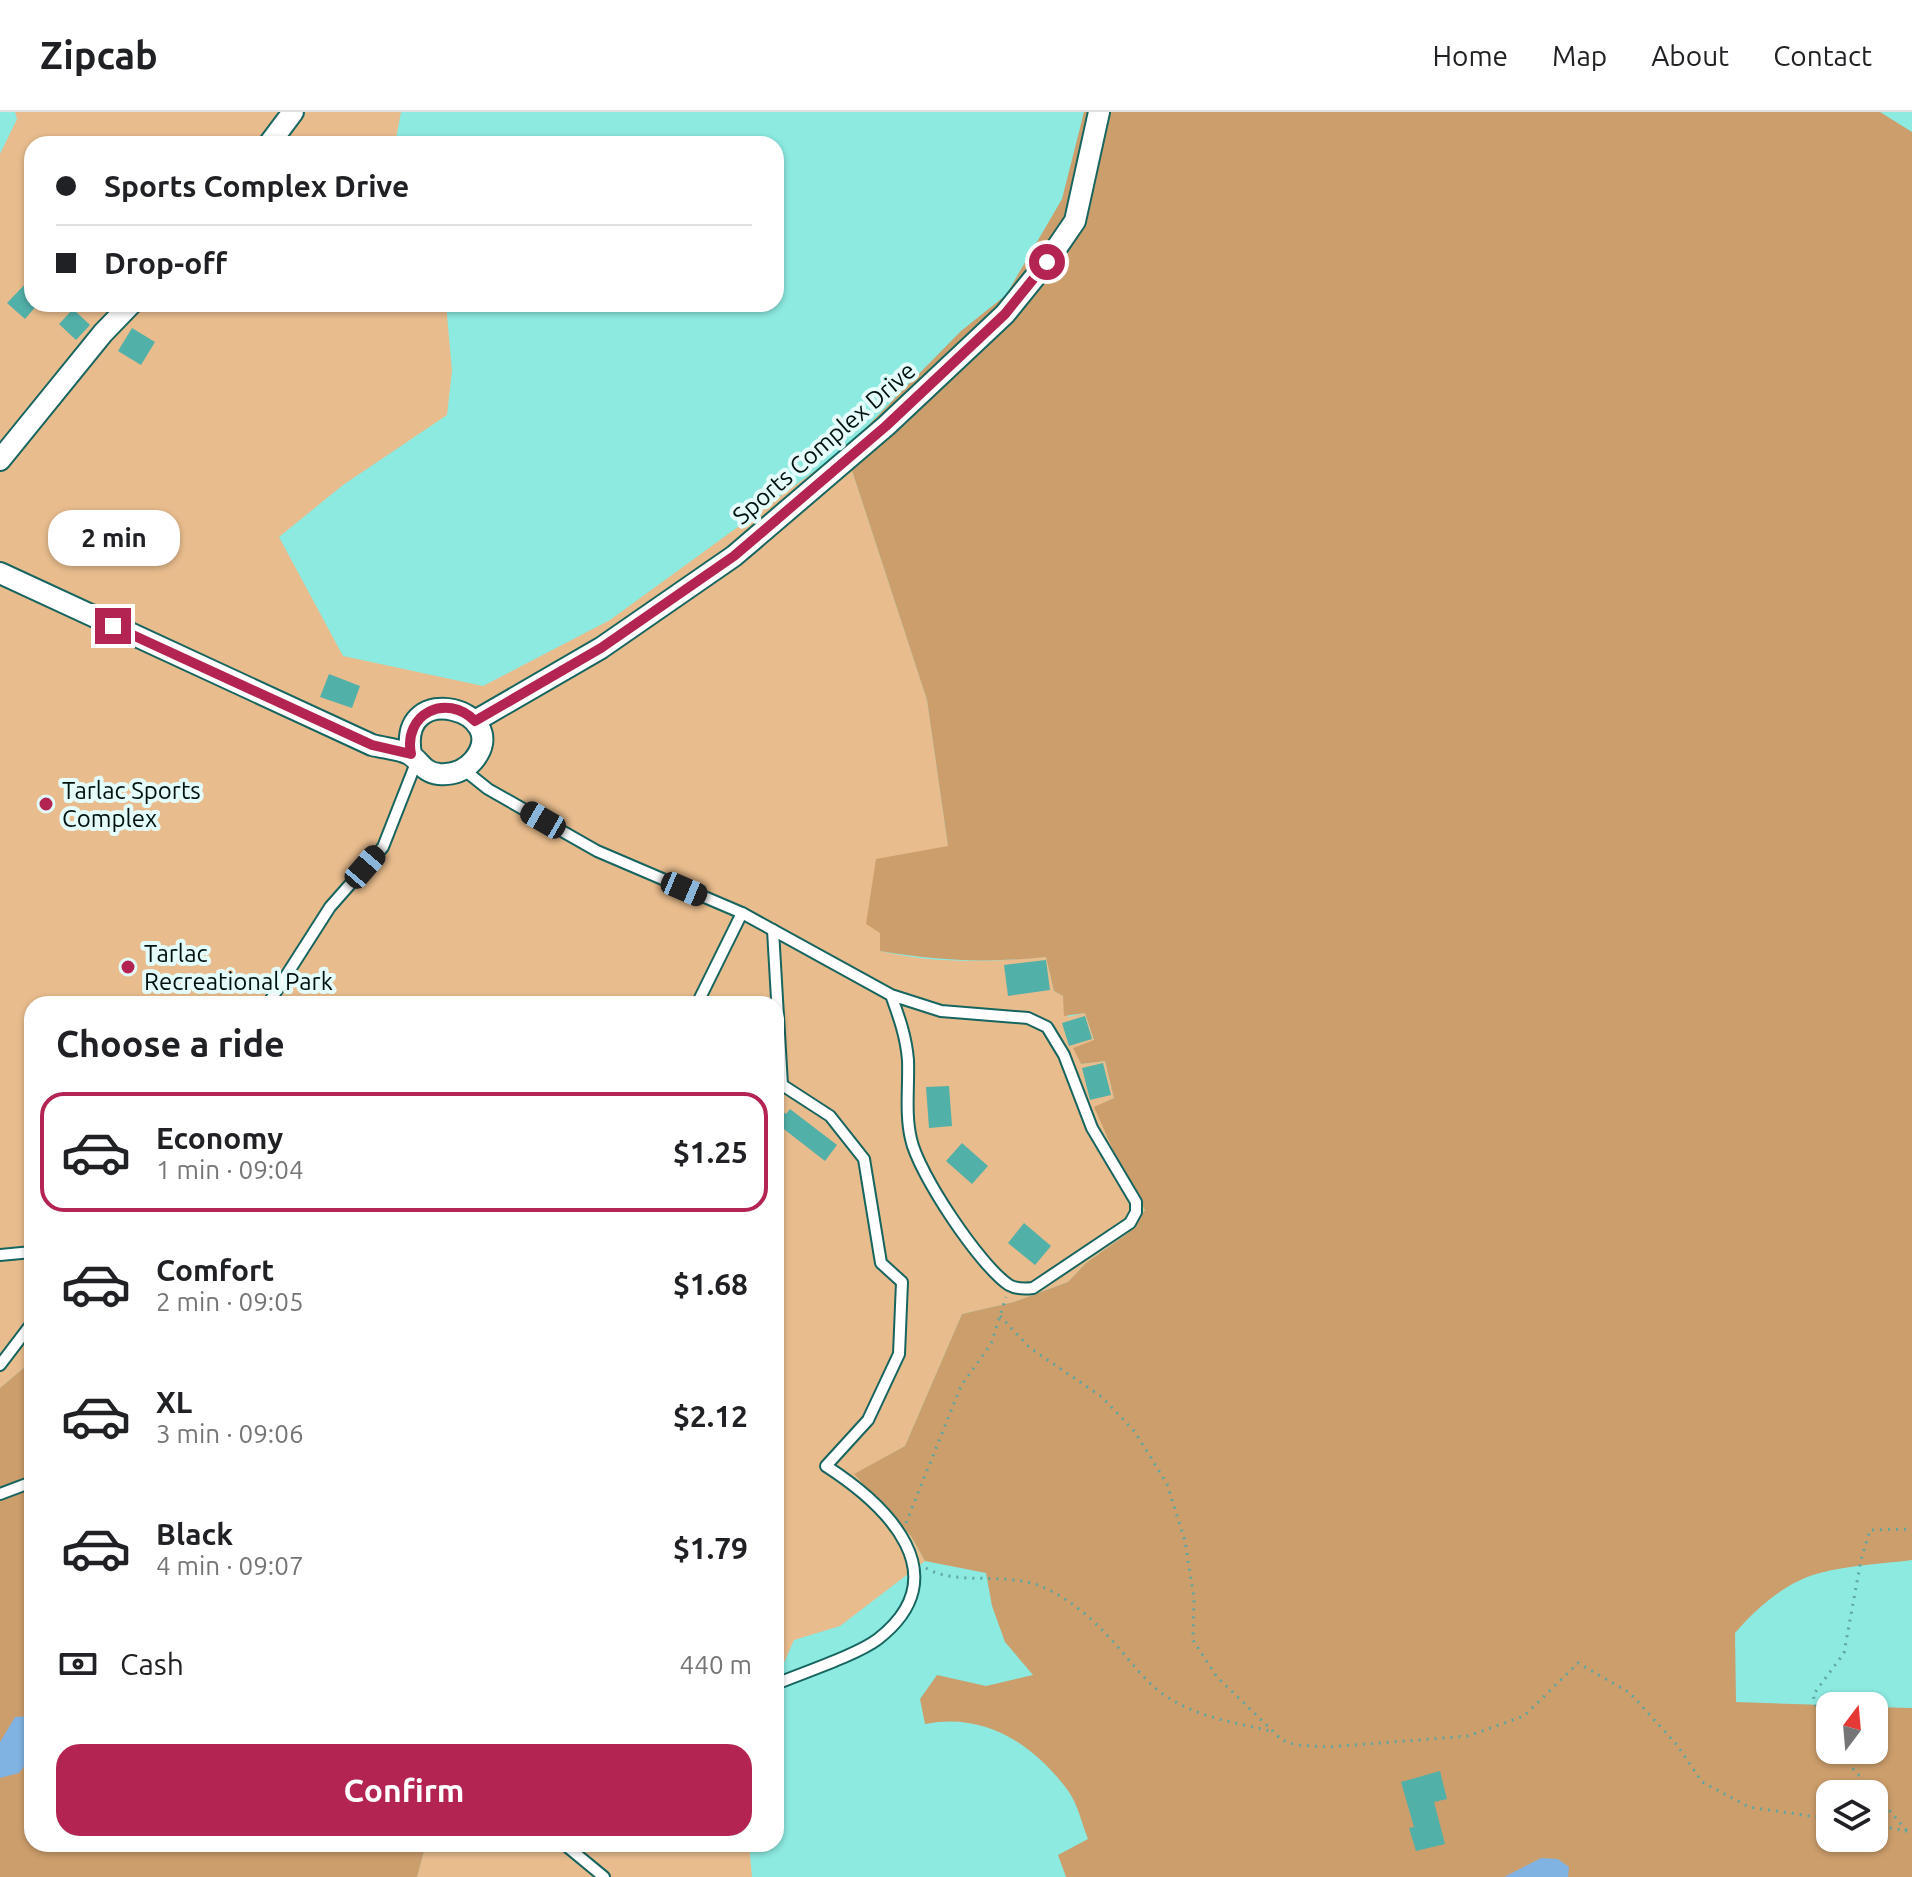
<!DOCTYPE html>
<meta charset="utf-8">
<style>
:root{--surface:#fff;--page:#f6f6f6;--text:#202124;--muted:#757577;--line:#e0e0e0;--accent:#b42452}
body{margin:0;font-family:Ubuntu,sans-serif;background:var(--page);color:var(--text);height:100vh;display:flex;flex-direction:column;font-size:30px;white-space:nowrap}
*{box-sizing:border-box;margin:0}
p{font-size:26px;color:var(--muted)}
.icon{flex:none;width:44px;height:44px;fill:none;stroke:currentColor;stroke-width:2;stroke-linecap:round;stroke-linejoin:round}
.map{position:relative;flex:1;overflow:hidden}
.details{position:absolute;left:24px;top:884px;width:760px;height:856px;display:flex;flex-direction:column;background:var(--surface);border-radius:24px;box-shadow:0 2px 6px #0004}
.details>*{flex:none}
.guide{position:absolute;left:24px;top:24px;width:760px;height:176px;border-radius:24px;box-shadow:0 2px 6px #0004;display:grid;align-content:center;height:176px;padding:0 32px;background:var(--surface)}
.needle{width:52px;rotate:16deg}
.buttons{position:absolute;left:1816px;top:1580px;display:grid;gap:16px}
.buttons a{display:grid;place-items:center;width:72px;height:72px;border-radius:16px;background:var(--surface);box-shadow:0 2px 6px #0004;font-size:40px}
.end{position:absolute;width:36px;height:36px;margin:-18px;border:10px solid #b42452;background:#fff;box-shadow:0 0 0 4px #fff}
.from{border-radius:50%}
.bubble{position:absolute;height:56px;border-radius:24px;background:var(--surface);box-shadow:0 2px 6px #0004;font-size:26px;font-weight:700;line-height:56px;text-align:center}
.car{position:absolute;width:24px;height:48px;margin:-24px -12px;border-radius:10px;box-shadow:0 0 6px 2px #0007;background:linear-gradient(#222 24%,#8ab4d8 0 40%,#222 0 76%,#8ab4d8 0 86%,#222 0)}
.guide b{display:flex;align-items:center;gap:28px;height:76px;font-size:30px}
.guide b+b{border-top:2px solid var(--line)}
.guide i{width:20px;height:20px;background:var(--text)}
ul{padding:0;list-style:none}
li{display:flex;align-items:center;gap:24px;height:120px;margin:0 16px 12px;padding:0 16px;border:4px solid transparent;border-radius:24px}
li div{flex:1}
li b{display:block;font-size:30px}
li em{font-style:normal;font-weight:700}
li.active{border-color:var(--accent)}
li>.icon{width:72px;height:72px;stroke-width:1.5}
h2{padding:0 32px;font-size:36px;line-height:96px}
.pay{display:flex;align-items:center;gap:20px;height:88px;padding:0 32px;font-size:30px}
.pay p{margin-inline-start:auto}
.action{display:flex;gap:16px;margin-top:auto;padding:16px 32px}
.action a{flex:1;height:92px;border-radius:24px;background:var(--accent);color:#fff;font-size:32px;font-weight:700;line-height:92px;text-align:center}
header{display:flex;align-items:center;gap:48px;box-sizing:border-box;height:112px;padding:0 40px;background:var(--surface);border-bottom:2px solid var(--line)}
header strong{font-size:38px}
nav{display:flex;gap:44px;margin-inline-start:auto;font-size:28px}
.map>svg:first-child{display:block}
.green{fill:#e8bc8d}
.forest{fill:#cc9e6c;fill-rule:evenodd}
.water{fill:#81b3e2}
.building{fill:#51b0a8}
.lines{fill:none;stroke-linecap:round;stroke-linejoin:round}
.lane-casing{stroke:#17655f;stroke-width:14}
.street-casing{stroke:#17655f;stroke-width:24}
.path{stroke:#60a69f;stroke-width:3;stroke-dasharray:2 6;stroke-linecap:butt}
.lane{stroke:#fff;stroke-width:10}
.street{stroke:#fff;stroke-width:20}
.route{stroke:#b42452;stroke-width:10}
.poi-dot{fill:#b42452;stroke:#e4fdfa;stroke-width:3}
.labels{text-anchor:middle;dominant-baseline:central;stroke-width:8;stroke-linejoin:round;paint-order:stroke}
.street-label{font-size:24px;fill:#00110f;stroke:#e4fdfa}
.poi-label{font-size:24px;fill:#00110f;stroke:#e4fdfa;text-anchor:start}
</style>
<header>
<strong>Zipcab</strong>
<nav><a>Home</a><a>Map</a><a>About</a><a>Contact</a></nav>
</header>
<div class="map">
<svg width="1912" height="1765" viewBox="0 0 1912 1765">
<rect width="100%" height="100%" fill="#8ceae1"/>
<!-- green -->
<g class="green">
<path d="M 15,0 L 401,0 L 395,32 L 32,32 L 32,192 L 446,192 L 452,259 L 447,303 L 343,373 L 279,425 L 343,544 L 483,574 L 610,508 L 845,337 L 927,588 L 948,734 L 880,821 L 880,839 C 934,852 991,850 1046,845 L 1054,879 L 1063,884 L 1068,905 L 1085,901 L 1094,929 L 1074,936 L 1081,952 L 1105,949 L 1114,986 L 1095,995 L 1145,1098 L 1128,1121 L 1086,1151 L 1068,1170 L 1014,1190 L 962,1202 L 905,1334 L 855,1362 L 911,1424 L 925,1449 L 840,1514 L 794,1528 L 776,1569 L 776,892 L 32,892 L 32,1249 L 0,1276 L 0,42 L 17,7 Z"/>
<path d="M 426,1732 L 749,1732 L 752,1765 L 417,1765 Z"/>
</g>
<!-- forest -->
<g class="forest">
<path d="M 1084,0 L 1880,0 L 1912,20 L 1912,1448 C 1882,1452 1849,1453 1820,1461 C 1787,1469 1756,1496 1735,1521 L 1736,1590 L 1856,1594 L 1830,1594 L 1830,1638 L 1874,1638 L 1874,1595 L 1912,1596 L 1912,1765 L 1066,1765 L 1058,1743 L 1088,1727 C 1082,1712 1078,1693 1069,1680 C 1034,1632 985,1600 925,1612 L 920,1587 L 937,1563 L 986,1574 L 1033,1563 L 1005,1530 L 992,1494 L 986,1461 L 925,1449 L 911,1424 L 854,1362 L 905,1334 L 962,1202 L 1014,1190 L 1068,1170 L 1086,1151 L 1128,1121 L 1145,1098 L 1121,1056 L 1094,995 L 1114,986 L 1105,949 L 1081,952 L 1073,936 L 1094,928 L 1085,901 L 1064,904 L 1063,884 L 1054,879 L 1046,845 C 987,851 939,849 880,839 L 880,821 L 866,812 L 876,747 L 948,734 L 927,588 L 845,337 L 961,219 L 1006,183 L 1062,87 ZM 1830,1682 L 1874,1682 L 1874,1726 L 1830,1726 Z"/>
<path d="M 32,1249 L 32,1732 L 426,1732 L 417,1765 L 0,1765 L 0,1276 Z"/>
</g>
<!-- water -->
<g class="water">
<path d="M 32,1604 L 32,1645 L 19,1661 L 0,1666 L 0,1630 L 15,1605 Z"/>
<path d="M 1541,1746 L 1558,1747 L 1569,1755 L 1568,1765 L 1504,1765 Z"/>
</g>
<!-- building -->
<g class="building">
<path d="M 32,165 L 32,192 L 38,192 L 25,207 L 7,191 Z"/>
<path d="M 73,197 L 90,213 L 76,228 L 59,212 Z"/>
<path d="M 132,216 L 155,230 L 141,253 L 118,239 Z"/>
<path d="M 329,562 L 360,574 L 352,596 L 320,585 Z"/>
<path d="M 1046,848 L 1050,878 L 1008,884 L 1004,853 Z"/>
<path d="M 1085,904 L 1092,927 L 1069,934 L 1062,911 Z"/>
<path d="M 1103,951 L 1111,983 L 1090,988 L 1082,956 Z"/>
<path d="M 949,974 L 952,1014 L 929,1016 L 926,975 Z"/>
<path d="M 776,994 L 786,1002 L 790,997 L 837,1033 L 825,1049 L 776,1011 Z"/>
<path d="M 962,1031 L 988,1054 L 972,1072 L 946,1049 Z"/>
<path d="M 1024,1111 L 1051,1134 L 1035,1153 L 1008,1131 Z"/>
<path d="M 1440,1659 L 1447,1687 L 1434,1690 L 1445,1732 L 1416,1739 L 1409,1716 L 1414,1715 L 1401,1670 Z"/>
</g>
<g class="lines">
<defs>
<g id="lane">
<path d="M 463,657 L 488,677 L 597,739 L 742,801 L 891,883 L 941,899 L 1028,906 L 1047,915 L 1064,943 L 1092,1016 L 1136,1090 L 1136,1100 L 1130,1111 L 1033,1176 C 1025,1177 1016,1177 1009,1173 C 980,1154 918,1061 911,1027 C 905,1002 909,974 908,948 C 906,924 899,905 891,883"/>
<path d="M 773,818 L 782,973"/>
<path d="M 268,892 L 330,795 L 383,735 L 416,651"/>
<path d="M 697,892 L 742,801"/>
<path d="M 776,969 L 830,1004 L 864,1047 L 881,1151 L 902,1170 L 899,1242 L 868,1308 L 826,1354 C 888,1394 959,1464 878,1527 C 857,1543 802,1561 776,1572"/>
<path d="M 0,1143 L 32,1140"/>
<path d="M 0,1253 L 32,1211"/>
<path d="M 0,1382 L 32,1370"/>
<path d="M 564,1732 L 604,1765"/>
</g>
<g id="street">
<path d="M 269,32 L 293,0"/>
<path d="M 0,348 L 103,221 L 131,192"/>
<path d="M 0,461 L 372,633 C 383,636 399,637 409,642 C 421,649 422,660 439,662 C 452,663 464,659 473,649 C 516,599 397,565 411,642"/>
<path d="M 475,609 L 601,536 L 734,444 L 886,314 L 1005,202 L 1047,150 L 1075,109 L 1099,0"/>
</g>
</defs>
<!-- lane casing -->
<use href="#lane" class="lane-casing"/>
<!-- street casing -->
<use href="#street" class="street-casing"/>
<!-- path -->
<g class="path">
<path d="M 1000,1204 L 1030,1236 L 1102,1285 L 1135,1320 L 1167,1372 L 1185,1429 L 1194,1486 L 1193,1528 L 1217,1565 L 1282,1628 L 1296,1633 L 1329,1635 L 1468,1624 L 1524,1604 L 1578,1551 L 1630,1581 L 1677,1633 L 1702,1670 L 1749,1695 L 1830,1707"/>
<path d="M 906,1411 L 961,1274 L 991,1232 L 1006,1185"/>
<path d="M 926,1456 C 958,1475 1006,1458 1045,1476 C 1073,1489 1095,1509 1116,1533 C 1133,1552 1149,1575 1172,1588 C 1202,1606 1237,1611 1270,1619"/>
<path d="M 1830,1631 L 1823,1623 L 1813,1583 L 1844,1541 L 1861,1448 L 1870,1418 L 1912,1417"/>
<path d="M 1837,1638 L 1907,1719"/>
<path d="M 1874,1713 L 1912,1720"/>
</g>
<!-- lane -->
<use href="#lane" class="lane"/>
<!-- street -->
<use href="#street" class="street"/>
</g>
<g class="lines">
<!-- route -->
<path class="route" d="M 113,514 L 372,633 L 411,642 C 403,602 446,580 475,609 L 601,536 L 734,444 L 886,314 L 1005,202 L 1047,150"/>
</g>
<!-- markers -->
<g class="poi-dot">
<circle cx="46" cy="692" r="8"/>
<circle cx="128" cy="855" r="8"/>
</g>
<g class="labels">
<!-- street labels -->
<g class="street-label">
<text transform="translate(824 331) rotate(-41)">Sports Complex Drive</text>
</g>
<!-- poi labels -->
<g class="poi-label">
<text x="62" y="678">Tarlac Sports<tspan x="62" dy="28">Complex</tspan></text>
<text x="144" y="841">Tarlac<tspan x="144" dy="28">Recreational Park</tspan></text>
</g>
</g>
</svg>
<div class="buttons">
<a><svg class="needle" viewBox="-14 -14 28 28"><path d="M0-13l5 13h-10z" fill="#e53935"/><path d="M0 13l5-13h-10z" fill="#757577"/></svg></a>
<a><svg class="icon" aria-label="layers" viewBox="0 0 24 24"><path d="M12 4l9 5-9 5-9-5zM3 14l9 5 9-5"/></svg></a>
</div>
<i class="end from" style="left:1047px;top:150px"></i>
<i class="end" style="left:113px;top:514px"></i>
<div class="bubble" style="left:48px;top:398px;width:132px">2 min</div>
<i class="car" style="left:543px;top:708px;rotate:300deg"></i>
<i class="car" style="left:365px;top:755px;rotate:41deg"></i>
<i class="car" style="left:684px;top:777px;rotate:113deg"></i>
<div class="guide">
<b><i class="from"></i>Sports Complex Drive</b>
<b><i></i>Drop-off</b>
</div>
<section class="details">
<h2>Choose a ride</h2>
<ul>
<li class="active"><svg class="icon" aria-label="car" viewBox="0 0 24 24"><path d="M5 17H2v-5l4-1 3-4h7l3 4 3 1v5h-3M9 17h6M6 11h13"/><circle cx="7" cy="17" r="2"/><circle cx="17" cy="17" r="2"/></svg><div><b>Economy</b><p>1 min · 09:04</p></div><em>$1.25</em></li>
<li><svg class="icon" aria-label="car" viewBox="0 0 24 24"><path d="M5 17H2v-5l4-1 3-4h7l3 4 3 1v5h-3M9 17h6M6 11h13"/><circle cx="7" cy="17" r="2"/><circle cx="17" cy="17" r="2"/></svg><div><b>Comfort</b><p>2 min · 09:05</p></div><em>$1.68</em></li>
<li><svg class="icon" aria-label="car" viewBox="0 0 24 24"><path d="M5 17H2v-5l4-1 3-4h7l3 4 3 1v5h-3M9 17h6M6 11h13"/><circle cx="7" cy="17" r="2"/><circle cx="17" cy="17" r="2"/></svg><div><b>XL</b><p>3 min · 09:06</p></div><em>$2.12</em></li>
<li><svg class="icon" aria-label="car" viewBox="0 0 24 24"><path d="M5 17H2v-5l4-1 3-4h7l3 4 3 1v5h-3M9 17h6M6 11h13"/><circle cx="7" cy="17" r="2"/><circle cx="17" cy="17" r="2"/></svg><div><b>Black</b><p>4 min · 09:07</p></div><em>$1.79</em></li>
</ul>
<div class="pay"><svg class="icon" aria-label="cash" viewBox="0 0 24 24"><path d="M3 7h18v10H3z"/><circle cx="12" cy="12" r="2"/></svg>Cash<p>440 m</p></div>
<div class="action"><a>Confirm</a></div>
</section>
</div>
